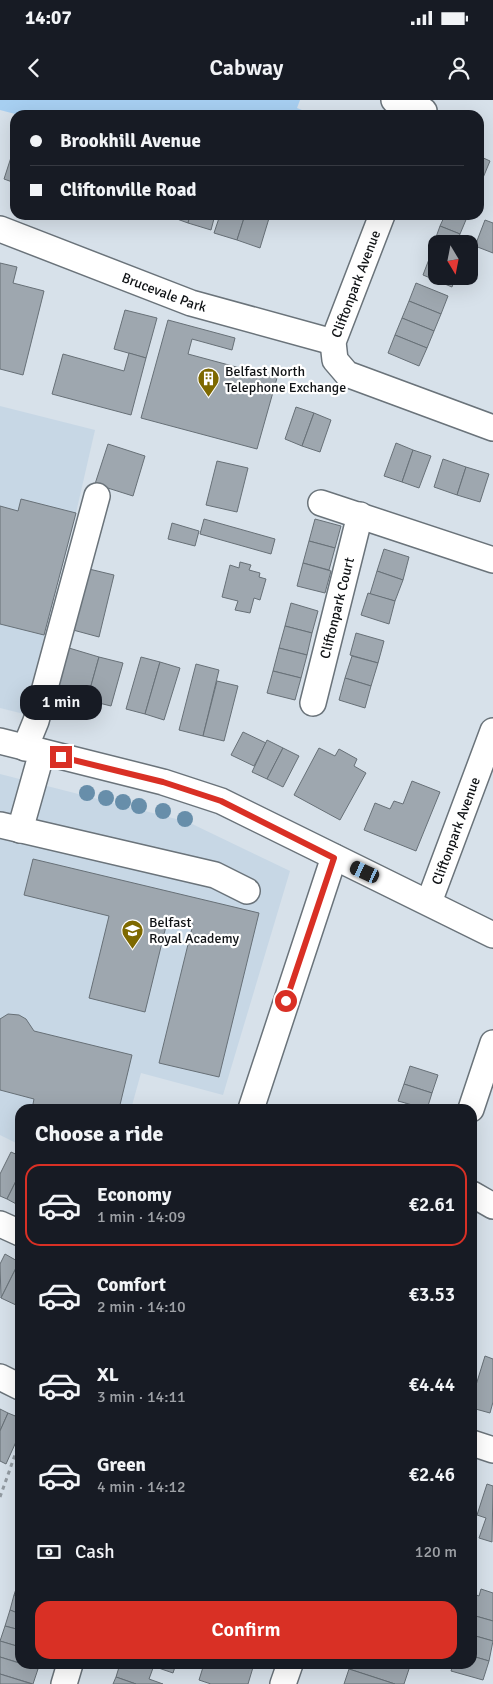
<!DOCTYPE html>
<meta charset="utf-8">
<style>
:root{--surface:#171b24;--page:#242831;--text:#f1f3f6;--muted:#9ea1a6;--line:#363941;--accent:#d93025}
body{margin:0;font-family:Signika,sans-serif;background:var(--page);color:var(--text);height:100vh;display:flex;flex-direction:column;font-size:19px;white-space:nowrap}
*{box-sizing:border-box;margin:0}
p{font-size:16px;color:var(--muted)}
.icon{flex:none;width:28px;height:28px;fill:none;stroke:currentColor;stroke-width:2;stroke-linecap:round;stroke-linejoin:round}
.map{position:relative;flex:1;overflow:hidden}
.panel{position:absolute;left:15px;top:1004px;width:462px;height:565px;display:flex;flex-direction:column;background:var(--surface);border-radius:15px;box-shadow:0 5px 20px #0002}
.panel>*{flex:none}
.top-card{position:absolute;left:10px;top:10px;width:474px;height:110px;border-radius:15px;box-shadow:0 5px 20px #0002;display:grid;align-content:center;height:110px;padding:0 20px;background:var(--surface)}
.needle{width:32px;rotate:170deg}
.controls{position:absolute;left:428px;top:135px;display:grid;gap:10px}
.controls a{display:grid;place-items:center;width:50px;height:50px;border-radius:10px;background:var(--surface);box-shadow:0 5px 20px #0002;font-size:25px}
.end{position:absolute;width:22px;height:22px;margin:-11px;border:6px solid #d93025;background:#fff;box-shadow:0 0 0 2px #fff}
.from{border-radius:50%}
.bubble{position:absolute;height:35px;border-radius:15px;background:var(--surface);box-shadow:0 5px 20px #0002;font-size:16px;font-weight:600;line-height:35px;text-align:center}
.car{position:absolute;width:15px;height:30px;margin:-15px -8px;border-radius:6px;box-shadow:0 0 4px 1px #0007;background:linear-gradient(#222 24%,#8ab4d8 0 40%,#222 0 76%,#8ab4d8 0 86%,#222 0)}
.top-card b{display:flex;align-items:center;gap:18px;height:48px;font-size:19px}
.top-card b+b{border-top:1px solid var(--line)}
.top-card i{width:12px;height:12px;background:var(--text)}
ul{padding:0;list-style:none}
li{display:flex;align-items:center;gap:15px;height:82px;margin:0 10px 8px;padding:0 10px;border:2px solid transparent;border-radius:15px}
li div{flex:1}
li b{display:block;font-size:19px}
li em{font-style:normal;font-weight:600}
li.on{border-color:var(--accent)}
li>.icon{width:45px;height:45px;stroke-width:1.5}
h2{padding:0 20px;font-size:22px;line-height:60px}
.pay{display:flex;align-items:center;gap:12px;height:55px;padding:0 20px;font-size:19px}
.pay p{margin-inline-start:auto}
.cta{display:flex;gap:10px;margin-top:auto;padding:10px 20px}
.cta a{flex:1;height:58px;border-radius:15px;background:var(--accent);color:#fff;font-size:20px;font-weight:600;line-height:58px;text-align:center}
.status{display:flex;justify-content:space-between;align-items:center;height:35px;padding:0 25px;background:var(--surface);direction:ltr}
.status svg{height:14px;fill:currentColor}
header{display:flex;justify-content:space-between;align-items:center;height:65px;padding:0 20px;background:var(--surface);font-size:22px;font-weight:600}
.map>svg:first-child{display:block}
.built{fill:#c7d7e5}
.green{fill:#a7cff1}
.building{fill:#9ea7af;stroke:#677077}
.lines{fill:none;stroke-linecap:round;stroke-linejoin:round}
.minor-casing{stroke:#6a737a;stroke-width:28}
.path{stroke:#929aa1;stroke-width:3;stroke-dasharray:4 4;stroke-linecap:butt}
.minor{stroke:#fff;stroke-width:25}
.tree{fill:#678eaa}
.route{stroke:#d93025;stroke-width:6}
.labels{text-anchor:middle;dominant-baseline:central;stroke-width:4.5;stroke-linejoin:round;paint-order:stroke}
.street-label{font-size:14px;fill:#0f1215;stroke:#fff}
.poi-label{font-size:14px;fill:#0f1215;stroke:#fff;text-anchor:start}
</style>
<div class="status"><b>14:07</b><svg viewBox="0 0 49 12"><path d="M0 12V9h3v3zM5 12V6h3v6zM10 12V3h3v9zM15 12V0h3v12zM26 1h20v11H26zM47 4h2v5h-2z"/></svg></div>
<header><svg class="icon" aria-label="back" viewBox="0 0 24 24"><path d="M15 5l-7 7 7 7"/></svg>Cabway<svg class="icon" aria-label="person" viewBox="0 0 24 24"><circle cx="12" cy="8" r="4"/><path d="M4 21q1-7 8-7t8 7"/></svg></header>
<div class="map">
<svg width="493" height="1584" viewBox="0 0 493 1584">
<rect width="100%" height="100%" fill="#d7e1ea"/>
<!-- built -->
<g class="built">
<path d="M 0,306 L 95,330 L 76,413 L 24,614 L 0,608 Z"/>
<path d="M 0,674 L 188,722 L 290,771 L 223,995 L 141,973 L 131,1009 L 20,1009 L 20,1045 L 0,1035 Z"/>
</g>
<!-- green -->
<path class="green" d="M 0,0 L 300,0 L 297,8 L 314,15 L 19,15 L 0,10 Z"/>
<!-- building -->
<g class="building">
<path d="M 15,45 L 15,83 L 4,79 Z"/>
<path d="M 479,56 L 490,61 L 480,85 L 479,85 Z"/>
<path d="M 166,115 L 190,115 L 188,123 Z"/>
<path d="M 190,115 L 215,115 L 211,130 L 188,123 Z"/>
<path d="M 220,115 L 245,115 L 237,140 L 214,133 Z"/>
<path d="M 245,115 L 270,115 L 260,148 L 237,140 Z"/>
<path d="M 445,115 L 468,115 L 460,134 L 440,126 Z"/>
<path d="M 485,120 L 493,123 L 493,153 L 475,146 Z"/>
<path d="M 440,126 L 460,134 L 456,144 L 436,144 L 436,153 L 431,151 Z"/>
<path d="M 431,154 L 436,156 L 436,176 L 456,176 L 452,187 L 423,175 Z"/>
<path d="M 0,163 L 17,167 L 13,183 L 44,191 L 23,275 L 0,269 Z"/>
<path d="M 416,183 L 448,196 L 441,214 L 409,201 Z"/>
<path d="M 409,201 L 441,214 L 434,231 L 402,218 Z"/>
<path d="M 125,210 L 157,218 L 146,258 L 114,249 Z"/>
<path d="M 402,218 L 434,231 L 427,248 L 395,235 Z"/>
<path d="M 168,220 L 235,238 L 232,250 L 192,239 L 188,254 L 277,278 L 257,349 L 141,318 Z"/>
<path d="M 395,235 L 427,248 L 419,266 L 388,253 Z"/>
<path d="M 129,253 L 146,258 L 131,315 L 52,294 L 63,254 L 124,271 Z"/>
<path d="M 296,307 L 314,313 L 302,346 L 285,339 Z"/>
<path d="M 314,313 L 331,320 L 320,352 L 302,346 Z"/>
<path d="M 396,343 L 413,350 L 402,382 L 384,376 Z"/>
<path d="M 108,344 L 145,356 L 133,396 L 95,384 Z"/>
<path d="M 413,350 L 431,356 L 419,388 L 402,382 Z"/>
<path d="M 443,359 L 466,367 L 457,395 L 434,387 Z"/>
<path d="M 217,361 L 248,368 L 237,412 L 206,405 Z"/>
<path d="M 466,367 L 489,374 L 480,402 L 457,395 Z"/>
<path d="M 21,399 L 76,413 L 44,535 L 0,524 L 0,406 L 18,411 Z"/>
<path d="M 204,419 L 275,439 L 271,454 L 200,434 Z"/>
<path d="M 315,419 L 341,426 L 335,448 L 309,441 Z"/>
<path d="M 172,423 L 199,431 L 195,446 L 168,439 Z"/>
<path d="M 309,441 L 335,448 L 329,470 L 303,463 Z"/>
<path d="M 384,449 L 409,457 L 403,480 L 377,471 Z"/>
<path d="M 240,462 L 251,465 L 249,470 L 260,473 L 259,477 L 266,479 L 260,500 L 254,498 L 250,513 L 235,510 L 238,501 L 222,497 L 230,465 L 239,468 Z"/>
<path d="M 303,463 L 331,471 L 325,493 L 297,486 Z"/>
<path d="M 89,469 L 114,475 L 99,537 L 73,530 Z"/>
<path d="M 377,471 L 403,480 L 395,501 L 370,494 Z"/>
<path d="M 368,493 L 395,501 L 389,524 L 361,515 Z"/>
<path d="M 291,503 L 318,511 L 312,533 L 285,526 Z"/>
<path d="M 285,526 L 312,533 L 307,555 L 279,548 Z"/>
<path d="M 356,533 L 384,541 L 378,563 L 350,555 Z"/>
<path d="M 69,548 L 99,557 L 87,600 L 57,592 Z"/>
<path d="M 279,548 L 307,555 L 301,578 L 273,571 Z"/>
<path d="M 352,556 L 378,563 L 371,586 L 345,578 Z"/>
<path d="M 99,557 L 123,563 L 111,606 L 87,600 Z"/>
<path d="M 141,557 L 160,562 L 145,614 L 126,609 Z"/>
<path d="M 160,562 L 180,568 L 164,620 L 145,614 Z"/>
<path d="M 196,564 L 219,570 L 203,636 L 179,630 Z"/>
<path d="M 273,571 L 301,578 L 295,600 L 267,593 Z"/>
<path d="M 345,578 L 371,586 L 365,608 L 339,600 Z"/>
<path d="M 217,581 L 238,586 L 224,641 L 203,636 Z"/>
<path d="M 243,632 L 266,643 L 254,666 L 231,655 Z"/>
<path d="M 267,640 L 283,648 L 267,679 L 252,672 Z"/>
<path d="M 283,648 L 299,656 L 283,687 L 267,679 Z"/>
<path d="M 319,648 L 335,656 L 339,649 L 357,659 L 354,666 L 366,673 L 340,720 L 294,695 Z"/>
<path d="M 412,681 L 440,692 L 416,751 L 364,730 L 375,703 L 390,709 L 394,701 L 403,704 Z"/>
<path d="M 33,759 L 259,813 L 219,977 L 159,963 L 193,824 L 168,818 L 145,912 L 89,898 L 109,816 L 24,795 Z"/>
<path d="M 8,914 L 19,915 L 26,919 L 34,931 L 132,955 L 119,1009 L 32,1009 L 34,999 L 0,990 L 0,919 Z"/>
<path d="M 410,966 L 438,975 L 432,993 L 404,984 Z"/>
<path d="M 404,984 L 432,993 L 427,1009 L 398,1001 Z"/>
<path d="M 405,1004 L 421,1009 L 403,1009 Z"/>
<path d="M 11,1052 L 20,1056 L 20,1073 L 7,1099 L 0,1096 L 0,1074 Z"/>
<path d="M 20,1073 L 20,1106 L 7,1099 Z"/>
<path d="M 5,1154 L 19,1162 L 1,1198 L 0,1164 Z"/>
<path d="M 19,1162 L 20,1197 L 16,1205 L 1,1198 Z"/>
<path d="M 485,1256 L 493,1259 L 493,1302 L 490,1313 L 472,1308 L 472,1298 Z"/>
<path d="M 0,1309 L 8,1313 L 0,1331 Z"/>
<path d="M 8,1313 L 20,1318 L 20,1333 L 6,1364 L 0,1361 L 0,1331 Z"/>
<path d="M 487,1384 L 493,1386 L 492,1442 L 479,1438 L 486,1418 L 477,1415 Z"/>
<path d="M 19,1480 L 20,1481 L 20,1497 L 14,1495 Z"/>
<path d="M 481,1489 L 493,1493 L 493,1521 L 472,1515 L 474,1494 L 479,1496 Z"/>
<path d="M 14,1495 L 20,1497 L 20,1514 L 10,1510 Z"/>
<path d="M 10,1510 L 20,1514 L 20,1530 L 5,1526 Z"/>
<path d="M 472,1515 L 493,1521 L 493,1541 L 472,1535 Z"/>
<path d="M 5,1526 L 20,1530 L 20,1547 L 0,1541 Z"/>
<path d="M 472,1535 L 493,1541 L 489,1561 L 472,1556 Z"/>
<path d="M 0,1541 L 20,1547 L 20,1563 L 0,1557 Z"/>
<path d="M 472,1556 L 489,1561 L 483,1580 L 451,1571 L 453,1564 L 472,1564 Z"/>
<path d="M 0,1557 L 38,1569 L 33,1584 L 0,1574 Z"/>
<path d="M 21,1564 L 39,1564 L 38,1569 Z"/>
<path d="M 120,1564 L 138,1564 L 153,1568 L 149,1579 L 163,1584 L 136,1584 L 116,1577 Z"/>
<path d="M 147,1564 L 176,1564 L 173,1573 Z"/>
<path d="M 204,1564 L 254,1564 L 248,1584 L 211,1584 L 199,1580 Z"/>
<path d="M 351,1564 L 403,1564 L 410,1566 L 404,1584 L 395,1584 L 349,1569 Z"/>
<path d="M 349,1569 L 395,1584 L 344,1584 Z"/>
<path d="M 0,1574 L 32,1584 L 0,1584 Z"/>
<path d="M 116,1577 L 136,1584 L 113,1584 Z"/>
</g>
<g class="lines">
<defs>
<g id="minor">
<path d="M 394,0 L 424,11"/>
<path d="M 382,115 L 333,242 L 335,260 L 347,274 L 493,328"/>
<path id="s1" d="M 0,129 L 191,203 L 333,242"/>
<path d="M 321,403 L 493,460"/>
<path id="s2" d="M 313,603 L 360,415"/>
<path d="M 0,641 L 163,682 L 221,701 L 493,835"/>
<path d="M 25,648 L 36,621 L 97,396"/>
<path d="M 0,725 L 215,775 L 247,791"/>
<path d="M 20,730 L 42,652"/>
<path id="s3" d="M 429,802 L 493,631"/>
<path d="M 251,1009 L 334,757"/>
<path d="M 471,1009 L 493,943"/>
<path d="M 472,1094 L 493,1106"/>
<path d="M 0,1124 L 20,1133"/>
<path d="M 0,1277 L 20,1287"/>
<path d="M 472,1343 L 493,1350"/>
<path d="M 64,1584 L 70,1564"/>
<path d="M 283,1584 L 290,1564"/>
</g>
</defs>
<!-- minor casing -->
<use href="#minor" class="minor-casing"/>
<!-- path -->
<path class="path" d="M 0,1397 L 20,1341"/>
<!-- minor -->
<use href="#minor" class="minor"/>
</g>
<!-- trees -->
<g class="tree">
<circle cx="87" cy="693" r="8"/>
<circle cx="106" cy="698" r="8"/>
<circle cx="123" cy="702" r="8"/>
<circle cx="139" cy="706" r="8"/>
<circle cx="163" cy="711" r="8"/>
<circle cx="185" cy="719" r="8"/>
</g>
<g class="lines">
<!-- route -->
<path class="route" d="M 61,657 L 163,682 L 221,701 L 334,758 L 286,901"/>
</g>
<!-- icons -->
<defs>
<symbol id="building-pin" viewBox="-11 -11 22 30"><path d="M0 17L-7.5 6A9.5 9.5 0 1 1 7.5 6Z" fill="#7e6900" stroke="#fff"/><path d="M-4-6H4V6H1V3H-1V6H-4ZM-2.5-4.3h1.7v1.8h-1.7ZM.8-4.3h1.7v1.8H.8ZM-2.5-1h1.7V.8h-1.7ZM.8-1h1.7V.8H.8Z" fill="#fff"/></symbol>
<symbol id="school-pin" viewBox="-11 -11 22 30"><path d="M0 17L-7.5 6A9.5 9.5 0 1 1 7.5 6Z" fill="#7e6900" stroke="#fff"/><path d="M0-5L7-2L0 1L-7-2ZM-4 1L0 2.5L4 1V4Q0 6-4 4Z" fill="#fff"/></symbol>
</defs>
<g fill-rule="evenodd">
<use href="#building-pin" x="196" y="266" width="25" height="34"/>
<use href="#school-pin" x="120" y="818" width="25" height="34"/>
</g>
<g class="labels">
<!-- street labels -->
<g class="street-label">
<text transform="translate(356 184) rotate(-69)">Cliftonpark Avenue</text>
<text stroke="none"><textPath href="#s1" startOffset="176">Brucevale Park</textPath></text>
<text stroke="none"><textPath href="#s2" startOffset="98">Cliftonpark Court</textPath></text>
<text stroke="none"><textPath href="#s3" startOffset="76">Cliftonpark Avenue</textPath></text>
</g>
<!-- poi labels -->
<g class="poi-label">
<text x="225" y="271">Belfast North<tspan x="225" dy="16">Telephone Exchange</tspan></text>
<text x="149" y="822">Belfast<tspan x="149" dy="16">Royal Academy</tspan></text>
</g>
</g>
</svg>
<div class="controls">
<a><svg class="needle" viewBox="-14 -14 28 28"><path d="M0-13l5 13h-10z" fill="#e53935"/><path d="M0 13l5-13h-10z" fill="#9ea1a6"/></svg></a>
</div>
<i class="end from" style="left:286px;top:901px"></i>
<i class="end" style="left:61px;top:657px"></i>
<div class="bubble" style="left:20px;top:585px;width:82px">1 min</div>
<i class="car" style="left:365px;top:772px;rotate:295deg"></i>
<div class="top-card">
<b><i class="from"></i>Brookhill Avenue</b>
<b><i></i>Cliftonville Road</b>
</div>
<section class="panel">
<h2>Choose a ride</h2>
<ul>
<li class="on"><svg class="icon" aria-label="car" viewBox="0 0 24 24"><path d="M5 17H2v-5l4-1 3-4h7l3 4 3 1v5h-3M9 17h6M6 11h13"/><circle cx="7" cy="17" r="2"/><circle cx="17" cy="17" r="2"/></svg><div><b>Economy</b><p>1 min · 14:09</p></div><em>€2.61</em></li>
<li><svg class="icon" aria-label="car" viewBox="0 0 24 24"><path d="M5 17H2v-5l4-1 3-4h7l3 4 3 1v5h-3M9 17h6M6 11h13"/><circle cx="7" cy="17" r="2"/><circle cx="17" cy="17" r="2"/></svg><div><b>Comfort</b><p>2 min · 14:10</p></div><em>€3.53</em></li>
<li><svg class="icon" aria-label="car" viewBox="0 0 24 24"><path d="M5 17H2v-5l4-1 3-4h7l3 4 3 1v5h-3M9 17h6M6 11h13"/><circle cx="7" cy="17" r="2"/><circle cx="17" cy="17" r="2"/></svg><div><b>XL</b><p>3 min · 14:11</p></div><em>€4.44</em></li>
<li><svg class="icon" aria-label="car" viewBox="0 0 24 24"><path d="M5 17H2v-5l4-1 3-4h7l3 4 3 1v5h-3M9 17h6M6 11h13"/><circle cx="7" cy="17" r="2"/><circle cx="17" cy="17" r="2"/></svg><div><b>Green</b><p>4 min · 14:12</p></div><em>€2.46</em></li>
</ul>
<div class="pay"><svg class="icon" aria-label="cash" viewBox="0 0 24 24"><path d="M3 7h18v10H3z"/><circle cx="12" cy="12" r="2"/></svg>Cash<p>120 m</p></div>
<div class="cta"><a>Confirm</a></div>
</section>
</div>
